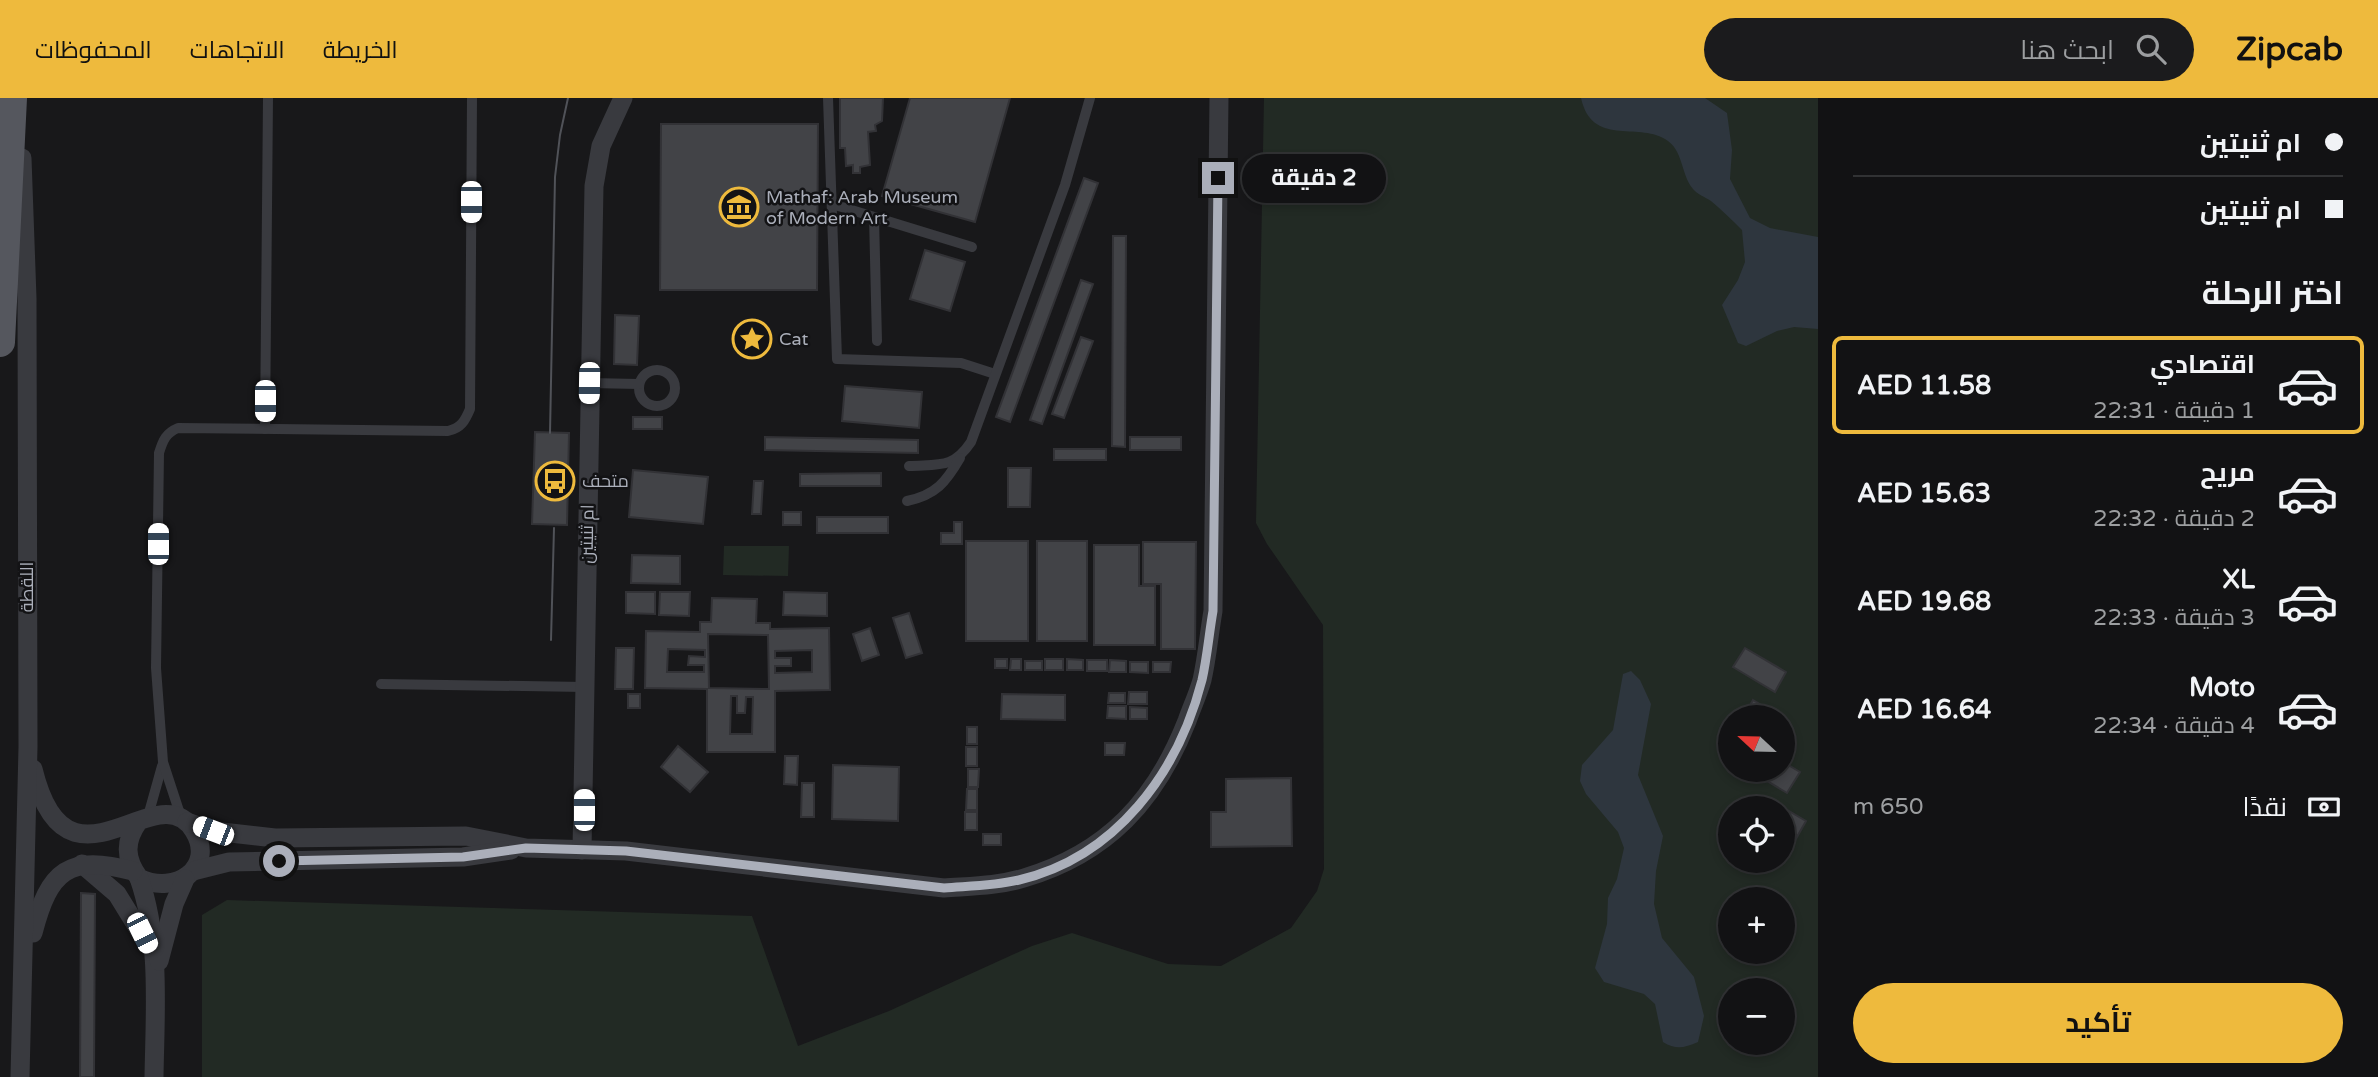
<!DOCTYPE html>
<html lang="ar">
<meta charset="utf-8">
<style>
:root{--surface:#121214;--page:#1b1b1d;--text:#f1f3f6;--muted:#9c9ea0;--line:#313234;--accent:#eeba3d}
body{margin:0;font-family:"Varela Round",Cairo,sans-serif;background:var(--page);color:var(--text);direction:rtl;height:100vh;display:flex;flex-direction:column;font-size:26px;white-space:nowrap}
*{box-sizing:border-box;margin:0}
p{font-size:23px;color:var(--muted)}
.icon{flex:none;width:38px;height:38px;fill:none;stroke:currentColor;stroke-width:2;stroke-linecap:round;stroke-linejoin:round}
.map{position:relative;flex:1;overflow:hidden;direction:ltr}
.details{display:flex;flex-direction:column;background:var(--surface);width:560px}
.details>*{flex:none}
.hud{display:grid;align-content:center;height:154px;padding:0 35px;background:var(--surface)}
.needle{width:46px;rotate:292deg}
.controls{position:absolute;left:1718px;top:607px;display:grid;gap:14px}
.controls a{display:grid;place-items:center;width:77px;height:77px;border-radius:50%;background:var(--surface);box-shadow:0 4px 10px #0003,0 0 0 2px var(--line);font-size:35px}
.end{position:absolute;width:32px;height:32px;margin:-16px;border:9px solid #abafba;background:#111;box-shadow:0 0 0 4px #111}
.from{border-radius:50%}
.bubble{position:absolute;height:49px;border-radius:24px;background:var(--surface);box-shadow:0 4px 10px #0003,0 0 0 2px var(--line);font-size:23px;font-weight:700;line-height:49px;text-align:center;direction:rtl}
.car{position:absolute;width:21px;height:42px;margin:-21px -10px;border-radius:9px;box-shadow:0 0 5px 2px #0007;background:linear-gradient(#fff 24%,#345 0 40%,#fff 0 76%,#345 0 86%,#fff 0)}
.hud b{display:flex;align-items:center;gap:24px;height:66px;font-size:26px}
.hud b+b{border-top:2px solid var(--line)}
.hud i{width:18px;height:18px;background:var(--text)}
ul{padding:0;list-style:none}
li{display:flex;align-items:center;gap:21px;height:98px;margin:0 14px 10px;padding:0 21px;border:4px solid transparent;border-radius:10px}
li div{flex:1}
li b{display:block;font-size:26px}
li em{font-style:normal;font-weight:700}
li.on{border-color:var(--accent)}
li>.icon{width:63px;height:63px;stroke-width:1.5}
h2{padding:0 35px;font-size:32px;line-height:84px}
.pay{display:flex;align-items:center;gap:18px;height:77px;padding:0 35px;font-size:26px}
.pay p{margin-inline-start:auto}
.button{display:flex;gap:14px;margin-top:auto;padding:14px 35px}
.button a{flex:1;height:80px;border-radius:42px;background:var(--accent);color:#111;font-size:28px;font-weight:700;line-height:80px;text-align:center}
header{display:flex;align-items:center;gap:42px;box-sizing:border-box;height:98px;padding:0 35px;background:var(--accent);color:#111}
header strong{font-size:33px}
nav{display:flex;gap:38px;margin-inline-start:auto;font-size:24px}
.search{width:490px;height:63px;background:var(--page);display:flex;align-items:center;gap:18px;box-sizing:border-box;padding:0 24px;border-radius:38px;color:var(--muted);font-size:26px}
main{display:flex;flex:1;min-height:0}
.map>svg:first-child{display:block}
.green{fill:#222a24;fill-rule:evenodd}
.water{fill:#2e363e}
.building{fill:#424347;stroke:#323236;stroke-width:2;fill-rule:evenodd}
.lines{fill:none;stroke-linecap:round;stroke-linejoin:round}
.service{stroke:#393a3f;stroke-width:10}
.minor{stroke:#393a3f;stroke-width:19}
.primary{stroke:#55575e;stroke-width:30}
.tram{stroke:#505258;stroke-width:2}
.route{stroke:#abafba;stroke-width:9}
.labels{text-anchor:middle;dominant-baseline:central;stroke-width:5;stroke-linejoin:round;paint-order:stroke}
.poi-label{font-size:18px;fill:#abafba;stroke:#131315;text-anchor:start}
.street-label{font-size:18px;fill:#abafba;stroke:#131315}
</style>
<header>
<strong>Zipcab</strong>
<div class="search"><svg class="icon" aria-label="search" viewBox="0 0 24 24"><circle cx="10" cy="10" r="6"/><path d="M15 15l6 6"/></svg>ابحث هنا</div>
<nav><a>الخريطة</a><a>الاتجاهات</a><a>المحفوظات</a></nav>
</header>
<main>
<section class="details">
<div class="hud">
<b><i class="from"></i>ام ثنيتين</b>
<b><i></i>ام ثنيتين</b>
</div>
<h2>اختر الرحلة</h2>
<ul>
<li class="on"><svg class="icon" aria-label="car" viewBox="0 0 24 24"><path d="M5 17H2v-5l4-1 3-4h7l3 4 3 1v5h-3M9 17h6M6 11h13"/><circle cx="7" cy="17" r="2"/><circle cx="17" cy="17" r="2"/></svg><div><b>اقتصادي</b><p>1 دقيقة · 22:31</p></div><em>AED 11.58</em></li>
<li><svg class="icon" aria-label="car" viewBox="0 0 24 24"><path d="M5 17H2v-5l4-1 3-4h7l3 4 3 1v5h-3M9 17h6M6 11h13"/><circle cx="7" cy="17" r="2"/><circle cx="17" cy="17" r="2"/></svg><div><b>مريح</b><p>2 دقيقة · 22:32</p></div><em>AED 15.63</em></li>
<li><svg class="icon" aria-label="car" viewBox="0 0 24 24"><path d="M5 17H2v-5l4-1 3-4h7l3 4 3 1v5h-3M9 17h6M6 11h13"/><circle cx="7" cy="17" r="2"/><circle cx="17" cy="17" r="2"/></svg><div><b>XL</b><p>3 دقيقة · 22:33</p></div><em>AED 19.68</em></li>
<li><svg class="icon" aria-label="car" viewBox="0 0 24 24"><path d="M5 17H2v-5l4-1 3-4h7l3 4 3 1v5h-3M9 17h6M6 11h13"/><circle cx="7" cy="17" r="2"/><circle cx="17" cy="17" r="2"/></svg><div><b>Moto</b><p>4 دقيقة · 22:34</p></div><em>AED 16.64</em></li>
</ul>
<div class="pay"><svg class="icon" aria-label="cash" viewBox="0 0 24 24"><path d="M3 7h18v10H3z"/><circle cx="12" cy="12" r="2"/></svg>نقدًا<p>650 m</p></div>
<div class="button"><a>تأكيد</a></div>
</section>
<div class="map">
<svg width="1818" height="979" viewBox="0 0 1818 979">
<rect width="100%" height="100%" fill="#18181a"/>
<!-- green -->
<g class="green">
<path d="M 1264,0 L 1818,0 L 1818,979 L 202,979 L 202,817 L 227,802 L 752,818 L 798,948 L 889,913 L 1032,848 L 1072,835 L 1168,866 L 1221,868 L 1291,830 L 1317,793 L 1324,771 L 1323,527 L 1267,446 L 1256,425 ZM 1731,620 L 1783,620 L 1783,672 L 1731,672 ZM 1731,710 L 1783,710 L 1783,763 L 1731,763 ZM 1731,802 L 1783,802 L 1783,854 L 1731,854 ZM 1731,892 L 1783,892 L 1783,945 L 1731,945 Z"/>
<path d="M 724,448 L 789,448 L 788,478 L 723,477 Z"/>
</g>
<!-- water -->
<g class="water">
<path d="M 1581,0 L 1705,0 L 1727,15 L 1732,52 L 1730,81 L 1750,120 L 1770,130 L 1818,139 L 1818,231 L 1794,229 L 1777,233 L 1746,248 L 1738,245 L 1722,207 L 1738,182 L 1745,164 L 1742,132 C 1732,122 1722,112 1711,103 C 1705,99 1697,96 1693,91 C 1680,75 1684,52 1665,41 C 1637,24 1592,49 1581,0 Z"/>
<path d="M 1631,573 L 1640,582 L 1651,606 L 1638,677 L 1663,738 L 1656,773 L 1654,806 L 1662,840 L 1694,879 L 1704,918 L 1698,944 C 1684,950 1676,952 1663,944 L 1655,906 L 1644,896 L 1604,884 L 1595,870 L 1607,826 L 1608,800 L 1617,781 L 1624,750 L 1618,734 L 1586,696 L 1580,683 L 1582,667 L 1613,632 L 1623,576 Z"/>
</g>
<!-- building -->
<g class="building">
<path d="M 840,0 L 883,0 L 882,23 L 875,27 L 876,33 L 868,34 L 870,67 L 860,69 L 860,75 L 853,75 L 853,67 L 846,68 L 845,50 L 840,50 Z"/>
<path d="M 910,0 L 1010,0 L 975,124 L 882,98 Z"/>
<path d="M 661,26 L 818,26 L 817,192 L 660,192 Z"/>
<path d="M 1084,80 L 1098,85 L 1010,324 L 996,319 Z"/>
<path d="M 1113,138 L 1126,138 L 1125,349 L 1112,348 Z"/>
<path d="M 925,152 L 965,164 L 950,213 L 910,201 Z"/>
<path d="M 1081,182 L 1093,186 L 1042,326 L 1030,322 Z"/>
<path d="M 615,217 L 639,218 L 637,267 L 614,266 Z"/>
<path d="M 1081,239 L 1093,243 L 1064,320 L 1052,316 Z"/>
<path d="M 845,288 L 922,294 L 919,330 L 842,323 Z"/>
<rect x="633" y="319" width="29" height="12"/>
<path d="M 535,334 L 569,335 L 567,427 L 532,426 Z"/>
<path d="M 765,339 L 918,342 L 918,355 L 765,352 Z"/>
<rect x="1130" y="339" width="51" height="13"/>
<rect x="1054" y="351" width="52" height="11"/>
<path d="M 1008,370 L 1031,370 L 1030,409 L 1008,409 Z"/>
<path d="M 633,372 L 708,379 L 703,426 L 629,419 Z"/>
<path d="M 881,375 L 881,388 L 800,388 L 800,376 Z"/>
<path d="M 754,383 L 763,383 L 761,416 L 752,416 Z"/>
<rect x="783" y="414" width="18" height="13"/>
<rect x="817" y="419" width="71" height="16"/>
<path d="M 954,424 L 962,424 L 962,446 L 941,446 L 941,435 L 954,435 Z"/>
<rect x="966" y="443" width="62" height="100"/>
<rect x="1037" y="443" width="50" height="100"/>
<path d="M 1143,444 L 1196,444 L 1195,551 L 1161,551 L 1161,486 L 1143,486 Z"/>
<path d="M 1094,447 L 1139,447 L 1139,488 L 1155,488 L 1155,547 L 1094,547 Z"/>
<path d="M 632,457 L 680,458 L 680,486 L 631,485 Z"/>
<path d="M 626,494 L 655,494 L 655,516 L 626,515 Z"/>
<path d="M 660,494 L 690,494 L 689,518 L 659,517 Z"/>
<path d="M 784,494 L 827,495 L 827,518 L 783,517 Z"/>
<path d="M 712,500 L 757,501 L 756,525 L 770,525 L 770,531 L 829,530 L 830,592 L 775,593 L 775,654 L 707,654 L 707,591 L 645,590 L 646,533 L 700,534 L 700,524 L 711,524 ZM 708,536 L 768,537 L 769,591 L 709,590 ZM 668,551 L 705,552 L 705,559 L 689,558 L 688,567 L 704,567 L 704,574 L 667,574 ZM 812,552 L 812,574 L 775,575 L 775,568 L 791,568 L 791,560 L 775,560 L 775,553 ZM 731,598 L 737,598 L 737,615 L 745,615 L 746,599 L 753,599 L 752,636 L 730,636 Z"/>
<path d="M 909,515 L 922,555 L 906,560 L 893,520 Z"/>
<path d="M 870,530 L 879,557 L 862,563 L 853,536 Z"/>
<path d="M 616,550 L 634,550 L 633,591 L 615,591 Z"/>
<path d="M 1745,550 L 1786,574 L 1775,594 L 1733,569 Z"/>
<rect x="995" y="561" width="12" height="9"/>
<path d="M 1011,561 L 1021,561 L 1021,572 L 1010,572 Z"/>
<rect x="1045" y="561" width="18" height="11"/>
<path d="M 1067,561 L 1083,562 L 1083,572 L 1067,572 Z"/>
<rect x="1087" y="562" width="20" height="11"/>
<path d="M 1110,562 L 1126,563 L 1126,574 L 1109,574 Z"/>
<rect x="1025" y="563" width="17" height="9"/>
<path d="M 1130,564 L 1148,564 L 1148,575 L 1130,574 Z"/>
<path d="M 1153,564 L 1171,564 L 1170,574 L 1153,574 Z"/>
<path d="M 1129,594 L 1147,594 L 1147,606 L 1128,606 Z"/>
<path d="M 1109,595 L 1125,595 L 1125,605 L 1108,605 Z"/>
<rect x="628" y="596" width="12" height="14"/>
<path d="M 1002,596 L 1065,597 L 1065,622 L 1001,621 Z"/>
<path d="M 1753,602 L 1783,620 L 1743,620 Z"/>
<path d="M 1108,608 L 1126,608 L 1126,621 L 1107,620 Z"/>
<path d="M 1130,609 L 1147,610 L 1147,621 L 1130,621 Z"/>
<rect x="967" y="629" width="10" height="17"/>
<path d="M 1105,645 L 1125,645 L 1124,657 L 1105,657 Z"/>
<path d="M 678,648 L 708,674 L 690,694 L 661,669 Z"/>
<rect x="966" y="649" width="11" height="19"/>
<path d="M 785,658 L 798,658 L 797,687 L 784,686 Z"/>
<path d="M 1783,664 L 1800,674 L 1787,695 L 1749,672 L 1783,672 Z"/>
<path d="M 833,667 L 899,669 L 898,723 L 832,721 Z"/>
<path d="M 968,671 L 979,671 L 978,689 L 968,689 Z"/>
<path d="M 1291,680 L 1292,748 L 1211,749 L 1211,714 L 1226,714 L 1226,681 Z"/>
<path d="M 802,685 L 814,685 L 814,719 L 801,719 Z"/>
<path d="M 967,691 L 977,691 L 977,712 L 966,712 Z"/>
<path d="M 1765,699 L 1806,723 L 1793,746 L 1783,740 L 1783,710 L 1759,710 Z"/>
<rect x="965" y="714" width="12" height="18"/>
<rect x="983" y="736" width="18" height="11"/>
<path d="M 81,795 L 95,796 L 94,979 L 80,979 Z"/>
</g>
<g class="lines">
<!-- service -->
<g class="service">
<path d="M 828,0 L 837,261 L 961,265 L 995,276"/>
<path d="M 832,106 L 972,149"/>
<path d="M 874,119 L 877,243"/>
<circle cx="657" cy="290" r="18"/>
<path d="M 589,285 L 639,286"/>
<path d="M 265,331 L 268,0"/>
<path d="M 909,368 C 939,366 953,371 971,344 L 1065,87 L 1090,0"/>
<path d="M 907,403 C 936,397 946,384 960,360"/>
<path d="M 381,586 L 585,589"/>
<path d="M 148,718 L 162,668"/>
<path d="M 181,719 L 163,664 L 156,570 L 159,355 C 163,342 166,335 178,330 L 448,333 C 461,330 465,323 470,311 L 472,0"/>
</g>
<!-- minor -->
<g class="minor">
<path d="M 33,671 C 67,811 158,672 194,733 C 216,769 176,798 139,780 C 125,761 124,744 138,724"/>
<path d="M 187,724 L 213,733 L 275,740 L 466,738 L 526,750 L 626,753 L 944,790 C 971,788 998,788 1024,780 C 1108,755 1156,702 1187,623 C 1192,609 1198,596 1202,582 C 1207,560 1209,536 1213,513 L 1219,0"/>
<path d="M 582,752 L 594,88 L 601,48 L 623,0"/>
<path d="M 82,766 L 117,796 L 149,848"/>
<path d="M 193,773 L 229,764 L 463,759 L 511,752"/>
<path d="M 139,780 C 161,843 155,913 154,979"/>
<path d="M 33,835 C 49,772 69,756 133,773"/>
<path d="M 159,863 L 174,806 L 185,781"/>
<path d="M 20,979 L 28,649 L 27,200 L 22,60"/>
</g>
<!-- primary -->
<path class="primary" d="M 0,244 L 12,0"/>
<!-- tram -->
<g class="tram">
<path d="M 550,335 L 555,79 L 560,37 L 568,0"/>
<path d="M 551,542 L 554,430"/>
</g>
</g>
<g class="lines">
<!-- route -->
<path class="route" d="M 279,763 L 463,759 L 526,750 L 626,753 L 944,790 C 970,788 994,788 1019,782 C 1116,759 1178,675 1202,582 C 1207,560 1209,536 1213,513 L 1218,80"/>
</g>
<!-- icons -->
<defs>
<symbol id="museum-ring" viewBox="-11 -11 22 22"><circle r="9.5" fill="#131315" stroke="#eeba3d" stroke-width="1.5"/><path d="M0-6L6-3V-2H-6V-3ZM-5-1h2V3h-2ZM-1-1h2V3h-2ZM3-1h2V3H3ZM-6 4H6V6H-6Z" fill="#eeba3d"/></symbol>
<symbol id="sight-ring" viewBox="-11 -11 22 22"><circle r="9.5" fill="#131315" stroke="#eeba3d" stroke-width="1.5"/><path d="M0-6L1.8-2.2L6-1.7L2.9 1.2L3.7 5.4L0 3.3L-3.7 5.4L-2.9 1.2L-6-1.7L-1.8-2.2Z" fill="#eeba3d"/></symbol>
<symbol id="bus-ring" viewBox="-11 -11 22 22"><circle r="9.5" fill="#131315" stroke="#eeba3d" stroke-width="1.5"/><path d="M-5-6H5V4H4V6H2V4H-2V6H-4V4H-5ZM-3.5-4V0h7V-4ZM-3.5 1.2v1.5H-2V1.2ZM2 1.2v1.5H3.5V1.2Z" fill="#eeba3d"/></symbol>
</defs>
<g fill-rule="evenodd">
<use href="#museum-ring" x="717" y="87" width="44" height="44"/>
<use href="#sight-ring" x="730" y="219" width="44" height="44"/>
<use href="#bus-ring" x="533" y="361" width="44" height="44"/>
</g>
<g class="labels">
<!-- poi labels -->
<g class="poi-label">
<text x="766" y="99">Mathaf: Arab Museum<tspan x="766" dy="21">of Modern Art</tspan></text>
<text x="779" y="241">Cat</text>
<text x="582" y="383">متحف</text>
</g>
<!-- street labels -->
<g class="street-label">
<text transform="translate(587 436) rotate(-89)">ام ثنيتين</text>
<text transform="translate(27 489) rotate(-90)">اللقطة</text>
</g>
</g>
</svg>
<div class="controls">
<a><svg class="needle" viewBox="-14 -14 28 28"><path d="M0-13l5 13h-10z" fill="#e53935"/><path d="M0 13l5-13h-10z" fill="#9c9ea0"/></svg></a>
<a><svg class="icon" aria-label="locate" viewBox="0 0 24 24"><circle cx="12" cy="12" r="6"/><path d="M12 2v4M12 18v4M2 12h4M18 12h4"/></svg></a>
<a>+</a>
<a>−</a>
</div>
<i class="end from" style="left:279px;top:763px"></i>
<i class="end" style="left:1218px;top:80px"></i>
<div class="bubble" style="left:1242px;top:56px;width:144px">2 دقيقة</div>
<i class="car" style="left:471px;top:104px;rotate:180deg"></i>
<i class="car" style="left:589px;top:285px;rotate:181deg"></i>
<i class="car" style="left:265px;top:303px;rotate:180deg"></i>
<i class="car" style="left:158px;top:446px;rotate:0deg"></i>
<i class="car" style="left:584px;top:712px;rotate:0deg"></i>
<i class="car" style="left:213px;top:733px;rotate:291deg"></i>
<i class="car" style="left:142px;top:835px;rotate:154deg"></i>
</div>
</main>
